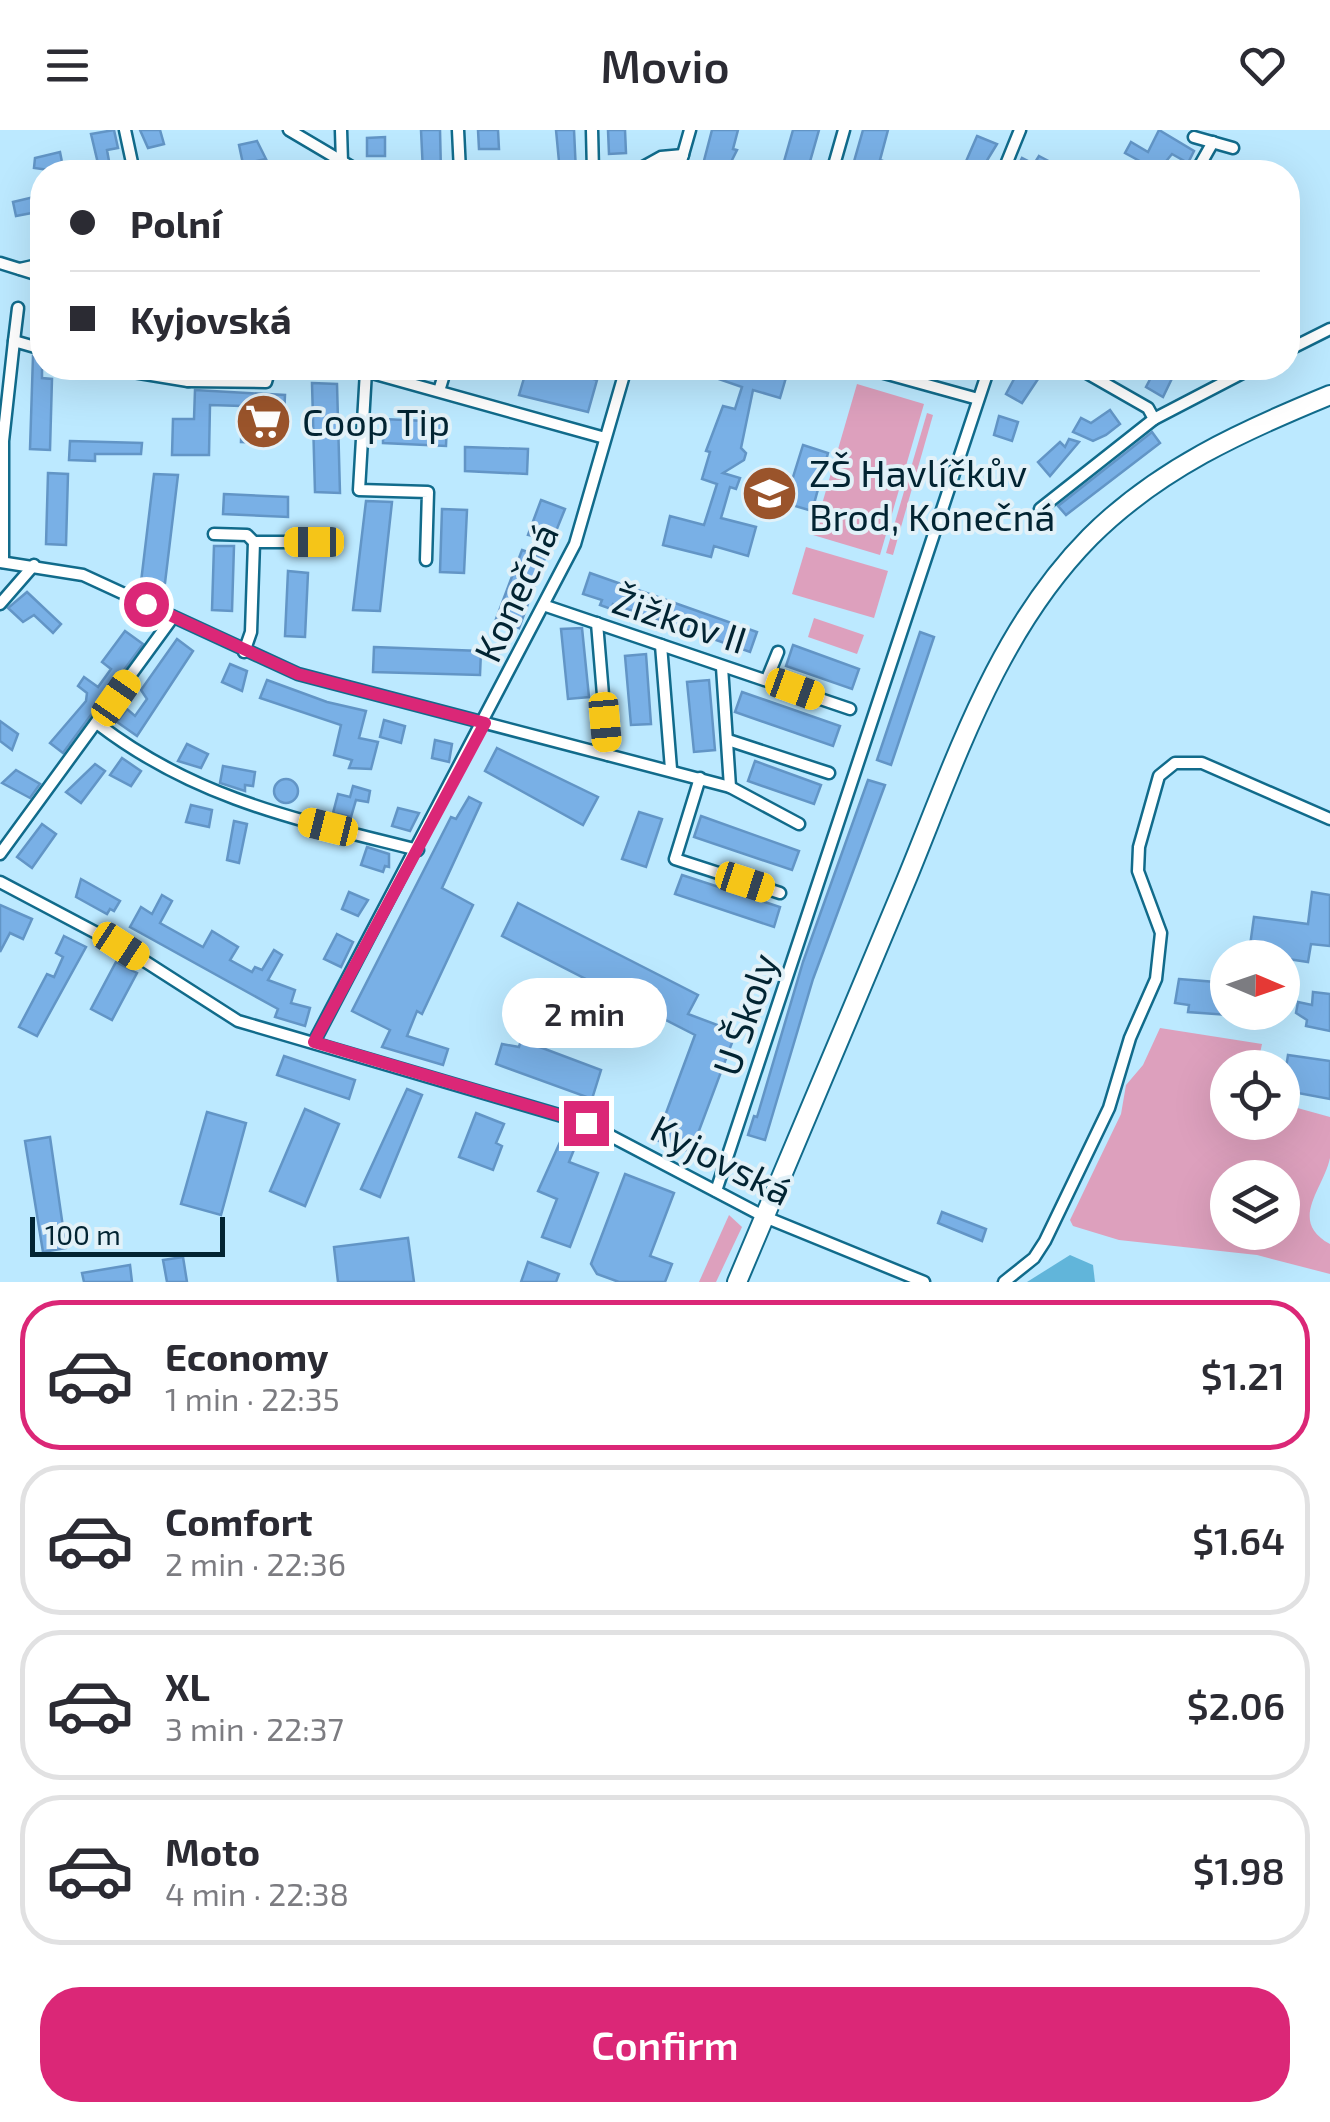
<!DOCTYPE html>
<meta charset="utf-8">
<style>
:root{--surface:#fff;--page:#f7f7f7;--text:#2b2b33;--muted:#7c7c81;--line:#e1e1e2;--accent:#db2777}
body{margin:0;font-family:"Exo 2",sans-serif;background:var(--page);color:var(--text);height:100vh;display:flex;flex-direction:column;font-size:38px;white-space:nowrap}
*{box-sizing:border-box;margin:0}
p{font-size:32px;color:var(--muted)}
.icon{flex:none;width:55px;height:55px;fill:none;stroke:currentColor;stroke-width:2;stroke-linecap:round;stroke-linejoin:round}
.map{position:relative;height:1152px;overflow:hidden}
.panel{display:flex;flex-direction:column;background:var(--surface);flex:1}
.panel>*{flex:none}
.hud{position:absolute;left:30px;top:30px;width:1270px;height:220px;border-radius:40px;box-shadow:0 10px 40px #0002;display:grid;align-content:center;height:220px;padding:0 40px;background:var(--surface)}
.needle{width:65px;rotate:92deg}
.tools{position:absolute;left:1210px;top:810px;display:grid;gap:20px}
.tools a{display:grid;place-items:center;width:90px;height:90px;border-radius:50%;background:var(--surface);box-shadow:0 10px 40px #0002;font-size:50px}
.scale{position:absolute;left:30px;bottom:25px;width:195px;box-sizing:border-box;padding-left:10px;border:5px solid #022432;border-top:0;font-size:28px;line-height:35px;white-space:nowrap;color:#022432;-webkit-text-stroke:8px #e2f1f8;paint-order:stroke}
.end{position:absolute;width:45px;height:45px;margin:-22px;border:12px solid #db2777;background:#fff;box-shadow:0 0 0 5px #fff}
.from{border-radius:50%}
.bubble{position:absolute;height:70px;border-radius:35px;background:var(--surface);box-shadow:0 10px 40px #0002;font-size:32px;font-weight:600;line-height:70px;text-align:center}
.car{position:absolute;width:30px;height:60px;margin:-30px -15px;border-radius:12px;box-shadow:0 0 8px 2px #0007;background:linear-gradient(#f5c518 24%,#345 0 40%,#f5c518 0 76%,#345 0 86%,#f5c518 0)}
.hud b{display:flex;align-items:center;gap:35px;height:95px;font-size:38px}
.hud b+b{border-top:2px solid var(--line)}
.hud i{width:25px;height:25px;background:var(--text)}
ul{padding:18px 0 0;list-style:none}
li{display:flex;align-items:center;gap:30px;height:150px;margin:0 20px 15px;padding:0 20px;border:5px solid var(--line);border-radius:40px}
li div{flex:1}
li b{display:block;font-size:38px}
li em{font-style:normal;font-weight:600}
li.selected{border-color:var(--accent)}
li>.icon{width:90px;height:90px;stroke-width:1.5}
.action{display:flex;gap:20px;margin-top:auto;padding:20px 40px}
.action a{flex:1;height:115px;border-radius:40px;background:var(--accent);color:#fff;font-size:40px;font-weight:600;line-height:115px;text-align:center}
header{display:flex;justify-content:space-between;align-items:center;height:130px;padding:0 40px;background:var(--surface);font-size:45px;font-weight:600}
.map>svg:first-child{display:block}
.green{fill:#dda0bd;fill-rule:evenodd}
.water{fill:#61b5da}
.building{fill:#79b0e6;stroke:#6295c6;stroke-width:2.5}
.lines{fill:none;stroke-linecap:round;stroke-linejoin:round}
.minor-casing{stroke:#116b8b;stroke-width:15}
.primary-casing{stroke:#116b8b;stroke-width:22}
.minor{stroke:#fff;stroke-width:10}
.primary{stroke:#fff;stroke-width:18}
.route{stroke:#db2777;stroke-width:12}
.labels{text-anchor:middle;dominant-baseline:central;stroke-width:8;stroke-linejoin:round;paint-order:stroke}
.poi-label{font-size:38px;fill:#022432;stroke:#e2f1f8;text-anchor:start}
.street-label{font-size:38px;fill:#022432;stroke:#e2f1f8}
</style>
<header><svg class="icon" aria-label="menu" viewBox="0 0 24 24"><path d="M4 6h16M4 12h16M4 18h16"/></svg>Movio<svg class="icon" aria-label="heart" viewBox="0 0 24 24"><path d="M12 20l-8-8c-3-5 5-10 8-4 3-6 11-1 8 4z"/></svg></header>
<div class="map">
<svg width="1330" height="1152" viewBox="0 0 1330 1152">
<rect width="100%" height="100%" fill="#bce9ff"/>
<!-- green -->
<g class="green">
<path d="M 857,254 L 924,274 L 880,425 L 813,405 Z"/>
<path d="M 927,283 L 933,285 L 893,425 L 886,423 Z"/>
<path d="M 806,417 L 888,441 L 874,488 L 792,464 Z"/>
<path d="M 814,488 L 864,505 L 857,524 L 808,507 Z"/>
<path d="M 1160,898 L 1262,914 L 1257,937 L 1228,938 L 1228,992 L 1282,992 L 1283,974 L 1330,987 C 1330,1000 1330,1016 1330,1028 C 1323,1060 1288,1091 1330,1114 L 1330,1144 L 1257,1125 L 1119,1110 L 1073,1096 L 1070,1090 L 1121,984 L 1126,955 L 1143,935 ZM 1228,1048 L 1282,1048 L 1282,1102 L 1228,1102 Z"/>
<path d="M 729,1085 L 742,1097 L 716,1152 L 699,1152 Z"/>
</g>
<!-- water -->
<path class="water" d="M 1070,1125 L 1093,1135 L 1095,1152 L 1027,1152 Z"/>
<!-- building -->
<g class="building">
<path d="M 114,0 L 118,18 L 107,20 L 111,42 L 100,42 L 91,4 Z"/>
<path d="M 140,0 L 160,0 L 164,14 L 148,18 Z"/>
<path d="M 421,0 L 440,0 L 441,42 L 423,42 Z"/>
<path d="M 478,0 L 498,0 L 499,19 L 479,19 Z"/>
<path d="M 556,0 L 574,0 L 576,42 L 560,42 Z"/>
<path d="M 608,0 L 625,0 L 626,23 L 609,24 Z"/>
<path d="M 712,0 L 738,0 L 733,19 L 737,20 L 726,42 L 701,42 Z"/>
<path d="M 793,0 L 819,0 L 807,42 L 781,42 Z"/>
<path d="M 863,0 L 888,0 L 880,30 L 886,32 L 883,42 L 851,42 Z"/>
<path d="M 1159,0 L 1194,21 L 1188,33 L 1172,24 L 1158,41 L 1125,23 L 1131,12 L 1148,22 Z"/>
<path d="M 977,6 L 997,14 L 980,42 L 964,36 Z"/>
<path d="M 385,7 L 385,26 L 367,26 L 367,8 Z"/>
<path d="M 257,11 L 266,29 L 243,34 L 239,15 Z"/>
<path d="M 60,22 L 64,42 L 34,38 L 35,28 Z"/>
<path d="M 1039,26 L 1056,35 L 1052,42 L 1017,38 L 1022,28 L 1034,34 Z"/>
<path d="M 34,67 L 37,82 L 16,86 L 13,72 Z"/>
<path d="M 33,226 L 42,228 L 42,248 L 52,249 L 50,320 L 30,319 Z"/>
<path d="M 527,238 L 555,238 L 597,250 L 588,282 L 519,265 Z"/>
<path d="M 687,238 L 766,238 L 787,244 L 780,268 L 753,260 L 741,318 L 746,323 L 744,330 L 723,343 L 740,348 L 736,359 L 730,357 L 721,388 L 756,397 L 748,426 L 714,416 L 711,427 L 663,415 L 670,386 L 704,395 L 717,354 L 702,349 L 710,322 L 706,321 L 723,276 L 735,279 L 742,257 Z"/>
<path d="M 1020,238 L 1042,243 L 1022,273 L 1006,264 Z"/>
<path d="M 1156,238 L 1177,238 L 1163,267 L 1146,257 Z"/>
<path d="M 312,253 L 337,254 L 340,363 L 315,362 Z"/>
<path d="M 195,260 L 285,265 L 283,308 L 277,308 L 277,313 L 241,312 L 242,276 L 210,275 L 209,325 L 172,325 L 173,289 L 194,289 Z"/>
<path d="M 1110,280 L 1120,294 L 1106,305 L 1093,311 L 1073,302 L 1081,288 L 1091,293 Z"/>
<path d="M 999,286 L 1018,292 L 1012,311 L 994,305 Z"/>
<path d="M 383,289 L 447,292 L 446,316 L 383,313 Z"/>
<path d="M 1152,302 L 1160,313 L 1066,385 L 1058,376 Z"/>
<path d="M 1069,309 L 1079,312 L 1050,346 L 1038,332 L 1060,312 L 1065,317 Z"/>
<path d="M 70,311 L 142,313 L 141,324 L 95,324 L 95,331 L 69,330 Z"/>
<path d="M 803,315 L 828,323 L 812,381 L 785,373 Z"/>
<path d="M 465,317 L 528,319 L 527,344 L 465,341 Z"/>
<path d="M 48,343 L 68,344 L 66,415 L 46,414 Z"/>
<path d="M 154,344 L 178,345 L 165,453 L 141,452 Z"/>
<path d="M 224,364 L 288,367 L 288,387 L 223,384 Z"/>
<path d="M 541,370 L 565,379 L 552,411 L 528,405 Z"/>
<path d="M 366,371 L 392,372 L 380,481 L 353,480 Z"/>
<path d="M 442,379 L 467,380 L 464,443 L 440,442 Z"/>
<path d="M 214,416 L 234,416 L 232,481 L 212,480 Z"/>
<path d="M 522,420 L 545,428 L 519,498 L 496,489 Z"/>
<path d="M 288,441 L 308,443 L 305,507 L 285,506 Z"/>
<path d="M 590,443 L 757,502 L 750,522 L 613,474 L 611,479 L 600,475 L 602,470 L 583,464 Z"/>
<path d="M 27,462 L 61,494 L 53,503 L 34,485 L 23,492 L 8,478 Z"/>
<path d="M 582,498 L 589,567 L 568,569 L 561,499 Z"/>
<path d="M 125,501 L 143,514 L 63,623 L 50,613 L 86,571 L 87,563 L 78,556 L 84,547 L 98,557 L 111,539 L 102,532 Z"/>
<path d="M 920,502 L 934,507 L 891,635 L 877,630 Z"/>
<path d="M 177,509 L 193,521 L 137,606 L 117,592 L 127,579 L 135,586 L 147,569 L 141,560 Z"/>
<path d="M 793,515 L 859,539 L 852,559 L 786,536 Z"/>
<path d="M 374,517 L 481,521 L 480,545 L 373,542 Z"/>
<path d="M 646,524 L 651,594 L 631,595 L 625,526 Z"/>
<path d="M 230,534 L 247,541 L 242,561 L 222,552 Z"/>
<path d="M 267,550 L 327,572 L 366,581 L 359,608 L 378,612 L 371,639 L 349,638 L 352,630 L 334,625 L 341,595 L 260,568 Z"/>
<path d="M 709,550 L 715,620 L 694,622 L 687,552 Z"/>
<path d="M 742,562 L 840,596 L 833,616 L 735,582 Z"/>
<path d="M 384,590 L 405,596 L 401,613 L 380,607 Z"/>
<path d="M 0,591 L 18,604 L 12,620 L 0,611 Z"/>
<path d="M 435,610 L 452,614 L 449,632 L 432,628 Z"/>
<path d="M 187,614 L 208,624 L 201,638 L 178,631 Z"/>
<path d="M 497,618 L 598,667 L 583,695 L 485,641 Z"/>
<path d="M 122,628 L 141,641 L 131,656 L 110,645 Z"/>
<path d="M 755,631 L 821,655 L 814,674 L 748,651 Z"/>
<path d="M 95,634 L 105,641 L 81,673 L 66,662 Z"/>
<path d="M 223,636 L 255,642 L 253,656 L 245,655 L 245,661 L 220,653 Z"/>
<path d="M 16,640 L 40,654 L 30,668 L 2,653 Z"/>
<circle cx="286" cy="661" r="12"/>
<path d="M 868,650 L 885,655 L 813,849 L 765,1010 L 748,1005 L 754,986 L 757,987 L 803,832 Z"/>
<path d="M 353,656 L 370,661 L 368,672 L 356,670 L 351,687 L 333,683 L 338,664 L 350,667 Z"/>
<path d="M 469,667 L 481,673 L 442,758 L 473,775 L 422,884 L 417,881 L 407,906 L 448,919 L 443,935 L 382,917 L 390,900 L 352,881 L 451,687 L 456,689 Z"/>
<path d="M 191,675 L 212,680 L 209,697 L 186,692 Z"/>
<path d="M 398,678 L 419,683 L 410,701 L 392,696 Z"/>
<path d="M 639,682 L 662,689 L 646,737 L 622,729 Z"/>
<path d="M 701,686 L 799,721 L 792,740 L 694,707 Z"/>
<path d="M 234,691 L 247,694 L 239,733 L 227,730 Z"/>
<path d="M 42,694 L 56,704 L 32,738 L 17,727 Z"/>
<path d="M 367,717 L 389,724 L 389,737 L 385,736 L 383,742 L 361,735 Z"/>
<path d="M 682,745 L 780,777 L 774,797 L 675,764 Z"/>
<path d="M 81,749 L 120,771 L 114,781 L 110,779 L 107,784 L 76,767 Z"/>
<path d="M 349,762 L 368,770 L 358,786 L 342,779 Z"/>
<path d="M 1312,762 L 1330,765 L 1330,816 L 1311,814 L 1308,832 L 1249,823 L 1254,787 L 1308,794 Z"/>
<path d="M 162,765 L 172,771 L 160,793 L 203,817 L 212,801 L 238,817 L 230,830 L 252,842 L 255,837 L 262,840 L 274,820 L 282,825 L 268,850 L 295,860 L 291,873 L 310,878 L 305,896 L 275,887 L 278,879 L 130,797 L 141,777 L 152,784 Z"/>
<path d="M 518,773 L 698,865 L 688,884 L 736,902 L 691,1022 L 656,1010 L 695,905 L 502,806 Z"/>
<path d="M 0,775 L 32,789 L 23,809 L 10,803 L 0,822 Z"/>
<path d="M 337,804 L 353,812 L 341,837 L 324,829 Z"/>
<path d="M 64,806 L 86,817 L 37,906 L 19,897 L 47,844 L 54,847 L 63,827 L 56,823 Z"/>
<path d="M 116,832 L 137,843 L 112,890 L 91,879 Z"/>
<path d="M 1179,849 L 1228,853 L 1228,885 L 1188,882 L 1189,875 L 1175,873 Z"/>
<path d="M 1313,862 L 1330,864 L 1330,901 L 1306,896 L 1307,890 L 1296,883 L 1298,872 L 1312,875 Z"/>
<path d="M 521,910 L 601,940 L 592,969 L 496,934 L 502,914 L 519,917 Z"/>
<path d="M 1288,925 L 1330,931 L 1330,969 L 1282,960 L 1282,937 L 1286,938 Z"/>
<path d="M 284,926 L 355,950 L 349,969 L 277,945 Z"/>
<path d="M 407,959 L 422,965 L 380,1067 L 361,1059 Z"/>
<path d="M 305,979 L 339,994 L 305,1076 L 270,1061 Z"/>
<path d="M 207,982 L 246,993 L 221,1085 L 181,1074 Z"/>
<path d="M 476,983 L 504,994 L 496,1013 L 502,1016 L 493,1040 L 459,1027 Z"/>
<path d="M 50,1007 L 66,1118 L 43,1122 L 25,1011 Z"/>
<path d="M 561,1010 L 575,1017 L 569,1032 L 598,1043 L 570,1117 L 542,1107 L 557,1069 L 538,1061 Z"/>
<path d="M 625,1044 L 674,1063 L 650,1126 L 672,1134 L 665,1152 L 619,1152 L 597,1144 L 591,1134 Z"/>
<path d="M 942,1082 L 986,1099 L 982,1111 L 938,1093 Z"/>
<path d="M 408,1108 L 414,1152 L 338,1152 L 334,1117 Z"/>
<path d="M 183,1127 L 187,1152 L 167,1152 L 163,1130 Z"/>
<path d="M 528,1132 L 559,1144 L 556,1152 L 521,1152 Z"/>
<path d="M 130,1135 L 132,1152 L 84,1152 L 82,1143 Z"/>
</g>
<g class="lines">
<defs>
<g id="minor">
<path d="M 125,0 L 134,42"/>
<path d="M 289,0 L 360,42"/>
<path d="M 341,0 L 342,32"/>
<path d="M 458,0 L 460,42"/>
<path d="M 592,0 L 593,42"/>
<path d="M 1194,7 L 1233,18"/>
<path d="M 634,42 L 661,27 L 683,25"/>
<path d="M 678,42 L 690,0"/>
<path d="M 832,42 L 844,0"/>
<path d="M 1003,42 L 1020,0"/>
<path d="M 1196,42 L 1213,12"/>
<path d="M 0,133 L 42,146"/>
<path d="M 20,139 L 42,134"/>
<path d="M 14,211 L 18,178"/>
<path d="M 1288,220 L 1330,199"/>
<path d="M 109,238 L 188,251 L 193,238"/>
<path d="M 354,238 L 605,308"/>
<path d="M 866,238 L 978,269"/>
<path d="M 366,241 L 359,360 L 428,362 L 426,430"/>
<path d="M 188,251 L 266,252 L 270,238"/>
<path d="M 439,261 L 446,238"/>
<path d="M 1154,289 L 1252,238"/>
<path d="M 1040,379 L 1154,289 L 1148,278 L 1078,238"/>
<path d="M 214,404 L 247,405 L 254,412 L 314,412"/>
<path d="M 0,432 L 83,445 L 298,544 L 730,657 L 799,694"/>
<path d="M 3,432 L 3,311 L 14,211 L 42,219"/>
<path d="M 0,474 L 34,435"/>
<path d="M 546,476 L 850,579"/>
<path d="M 597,493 L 608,625"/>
<path d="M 661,515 L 671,639"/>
<path d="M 244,522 L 251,502 L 254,412"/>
<path d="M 722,537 L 730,657"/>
<path d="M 767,549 L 778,522"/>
<path d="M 98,594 C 197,670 300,690 418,720"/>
<path d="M 728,610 L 829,643"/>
<path d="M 700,648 L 675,729 L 780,763"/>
<path d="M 0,724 L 173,487"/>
<path d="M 0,752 L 121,816 L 238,891 L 586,993 L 765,1087 L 924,1152"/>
<path d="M 314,912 L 575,414 L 626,238"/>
<path d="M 716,1061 L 989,238"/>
<path d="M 1004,1152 L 1034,1128 L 1045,1111 L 1109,978 L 1130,908 L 1156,849 L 1161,803 L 1138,741 L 1139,717 L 1159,646 L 1175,633 L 1202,633 L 1330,689"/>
</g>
<path id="primary" d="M 737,1152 C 794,1019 849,886 905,753 C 955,632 996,502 1090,407 C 1158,339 1242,301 1330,265"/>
</defs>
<!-- minor casing -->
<use href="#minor" class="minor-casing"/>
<!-- primary casing -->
<use href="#primary" class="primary-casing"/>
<!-- minor -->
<use href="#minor" class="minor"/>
<!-- primary -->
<use href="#primary" class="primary"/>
</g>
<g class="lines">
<!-- route -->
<path class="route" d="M 146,474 L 298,544 L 485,593 L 314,912 L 586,993"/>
</g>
<!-- icons -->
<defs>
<symbol id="supermarket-disc" viewBox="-11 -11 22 22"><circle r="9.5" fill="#9a542b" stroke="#e2f1f8"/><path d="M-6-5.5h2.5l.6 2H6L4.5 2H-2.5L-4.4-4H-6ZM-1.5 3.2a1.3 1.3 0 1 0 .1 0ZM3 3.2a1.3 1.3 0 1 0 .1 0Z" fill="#fff"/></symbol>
<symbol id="school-disc" viewBox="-11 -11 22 22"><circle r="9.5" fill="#9a542b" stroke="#e2f1f8"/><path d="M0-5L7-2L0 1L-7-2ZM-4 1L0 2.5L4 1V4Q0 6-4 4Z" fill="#fff"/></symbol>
</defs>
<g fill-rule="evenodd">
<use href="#supermarket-disc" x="232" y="260" width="63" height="63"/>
<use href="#school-disc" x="738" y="332" width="63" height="63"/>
</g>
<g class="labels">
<!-- poi labels -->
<g class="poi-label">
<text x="302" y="291">Coop Tip</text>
<text x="809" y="342">ZŠ Havlíčkův<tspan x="809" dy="44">Brod, Konečná</tspan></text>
</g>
<!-- street labels -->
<g class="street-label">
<text transform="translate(515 462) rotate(-65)">Konečná</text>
<text transform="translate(680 489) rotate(18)">Žižkov II</text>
<text transform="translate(744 884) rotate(-71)">U Školy</text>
<text transform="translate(722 1029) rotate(27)">Kyjovská</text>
</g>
</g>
</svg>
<div class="tools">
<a><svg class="needle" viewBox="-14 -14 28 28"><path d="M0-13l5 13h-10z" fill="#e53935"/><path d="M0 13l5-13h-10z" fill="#7c7c81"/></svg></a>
<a><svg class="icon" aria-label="locate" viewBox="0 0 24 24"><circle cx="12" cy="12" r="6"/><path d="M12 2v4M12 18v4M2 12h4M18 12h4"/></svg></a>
<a><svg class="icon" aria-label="layers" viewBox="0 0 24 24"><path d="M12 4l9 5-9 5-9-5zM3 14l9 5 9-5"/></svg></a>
</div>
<div class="scale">100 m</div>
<i class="end from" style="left:146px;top:474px"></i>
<i class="end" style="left:586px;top:993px"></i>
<div class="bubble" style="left:502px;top:848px;width:165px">2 min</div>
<i class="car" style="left:314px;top:412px;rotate:270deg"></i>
<i class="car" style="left:795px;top:559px;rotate:110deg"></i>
<i class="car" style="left:116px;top:568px;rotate:35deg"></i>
<i class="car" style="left:605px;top:592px;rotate:175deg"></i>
<i class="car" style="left:328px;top:697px;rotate:284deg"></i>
<i class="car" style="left:745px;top:752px;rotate:108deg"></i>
<i class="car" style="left:121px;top:816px;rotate:123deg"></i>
<div class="hud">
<b><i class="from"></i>Polní</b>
<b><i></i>Kyjovská</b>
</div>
</div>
<section class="panel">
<ul>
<li class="selected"><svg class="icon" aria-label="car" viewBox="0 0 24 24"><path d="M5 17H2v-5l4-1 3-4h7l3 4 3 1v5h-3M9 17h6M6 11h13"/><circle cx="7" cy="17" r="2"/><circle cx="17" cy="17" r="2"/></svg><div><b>Economy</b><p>1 min · 22:35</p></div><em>$1.21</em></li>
<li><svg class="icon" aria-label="car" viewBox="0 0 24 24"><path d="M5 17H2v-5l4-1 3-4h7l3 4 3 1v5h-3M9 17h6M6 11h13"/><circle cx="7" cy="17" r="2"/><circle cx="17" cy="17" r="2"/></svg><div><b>Comfort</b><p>2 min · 22:36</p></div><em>$1.64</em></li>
<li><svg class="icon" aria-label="car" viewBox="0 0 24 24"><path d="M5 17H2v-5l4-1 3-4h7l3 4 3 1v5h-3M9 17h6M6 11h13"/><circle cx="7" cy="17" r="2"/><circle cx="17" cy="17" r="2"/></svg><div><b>XL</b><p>3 min · 22:37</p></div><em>$2.06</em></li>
<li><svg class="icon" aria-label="car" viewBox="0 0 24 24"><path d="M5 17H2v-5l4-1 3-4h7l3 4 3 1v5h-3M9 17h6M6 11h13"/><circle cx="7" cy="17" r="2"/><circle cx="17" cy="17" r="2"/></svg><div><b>Moto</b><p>4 min · 22:38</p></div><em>$1.98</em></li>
</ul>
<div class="action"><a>Confirm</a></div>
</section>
